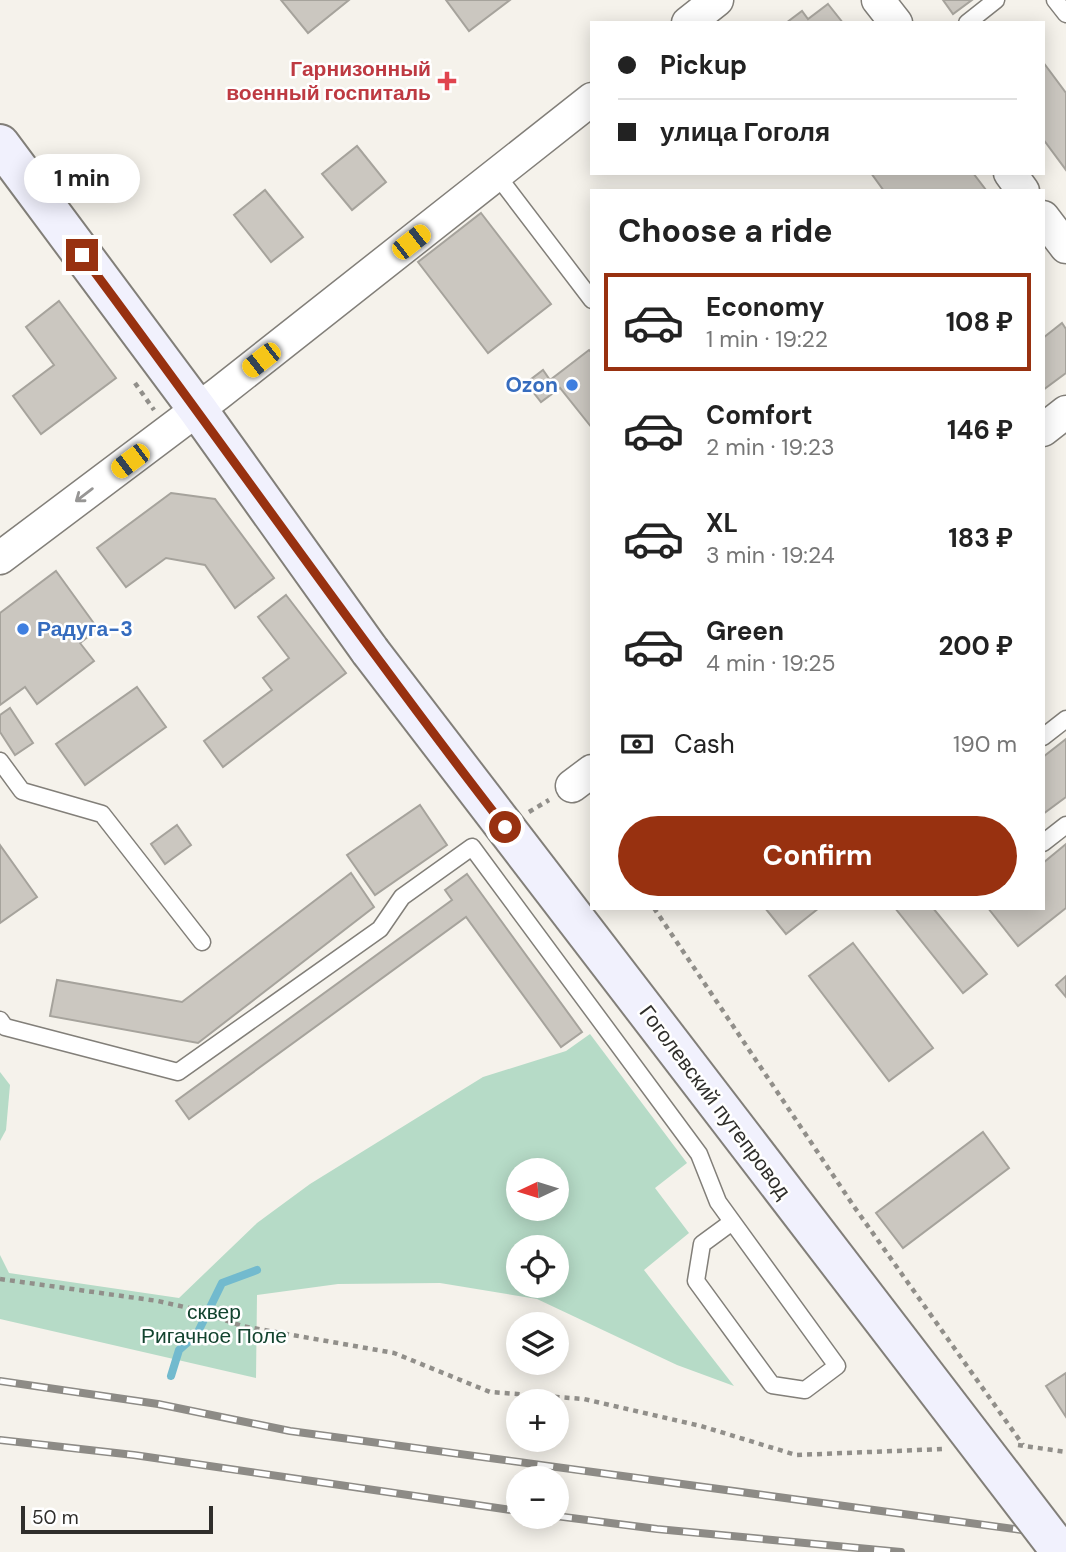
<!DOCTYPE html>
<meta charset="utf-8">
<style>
:root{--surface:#fff;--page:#f2f2f2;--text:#222;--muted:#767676;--line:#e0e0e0;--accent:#983110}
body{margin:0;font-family:"DM Sans",sans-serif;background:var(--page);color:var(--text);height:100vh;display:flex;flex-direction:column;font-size:26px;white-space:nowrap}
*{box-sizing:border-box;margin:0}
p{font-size:23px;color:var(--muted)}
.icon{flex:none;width:38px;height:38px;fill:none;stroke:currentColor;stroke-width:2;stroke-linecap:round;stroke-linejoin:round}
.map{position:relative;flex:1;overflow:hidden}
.panel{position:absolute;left:590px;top:189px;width:455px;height:721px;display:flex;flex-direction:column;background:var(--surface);border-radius:0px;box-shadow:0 4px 18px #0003}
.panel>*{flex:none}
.guide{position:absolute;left:590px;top:21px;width:455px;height:154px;border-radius:0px;box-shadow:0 4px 18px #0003;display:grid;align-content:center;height:154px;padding:0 28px;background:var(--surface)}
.needle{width:46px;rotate:266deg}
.fabs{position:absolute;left:506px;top:1158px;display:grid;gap:14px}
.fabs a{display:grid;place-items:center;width:63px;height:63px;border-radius:50%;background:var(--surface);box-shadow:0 4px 18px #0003;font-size:35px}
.scale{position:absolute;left:21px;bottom:18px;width:192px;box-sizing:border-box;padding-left:7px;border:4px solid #2f2e2b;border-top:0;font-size:19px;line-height:24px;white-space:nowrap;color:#2f2e2b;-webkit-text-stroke:5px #fff;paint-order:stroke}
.end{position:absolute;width:32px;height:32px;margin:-16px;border:9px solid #983110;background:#fff;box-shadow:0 0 0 4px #fff}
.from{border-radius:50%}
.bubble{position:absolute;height:49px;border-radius:24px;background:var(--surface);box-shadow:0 4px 18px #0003;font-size:23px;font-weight:700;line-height:49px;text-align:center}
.car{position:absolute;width:21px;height:42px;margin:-21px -10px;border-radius:9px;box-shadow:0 0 5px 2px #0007;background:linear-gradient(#f5c518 24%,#345 0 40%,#f5c518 0 76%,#345 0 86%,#f5c518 0)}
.guide b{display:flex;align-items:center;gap:24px;height:66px;font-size:26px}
.guide b+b{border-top:2px solid var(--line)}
.guide i{width:18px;height:18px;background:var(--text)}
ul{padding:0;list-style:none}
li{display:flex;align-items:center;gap:21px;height:98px;margin:0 14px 10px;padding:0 14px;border:4px solid transparent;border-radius:0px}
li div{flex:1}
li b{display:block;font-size:26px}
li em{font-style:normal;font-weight:700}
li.active{border-color:var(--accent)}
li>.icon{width:63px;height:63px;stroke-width:1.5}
h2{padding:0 28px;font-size:32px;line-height:84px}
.pay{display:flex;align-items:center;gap:18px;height:77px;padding:0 28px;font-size:26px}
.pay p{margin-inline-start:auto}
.action{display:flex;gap:14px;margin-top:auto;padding:14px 28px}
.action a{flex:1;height:80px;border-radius:42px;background:var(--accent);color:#fff;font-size:28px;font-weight:700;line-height:80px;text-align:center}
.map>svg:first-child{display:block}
.green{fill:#b6dbc7;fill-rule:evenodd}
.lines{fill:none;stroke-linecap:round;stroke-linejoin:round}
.stream{stroke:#72bace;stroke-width:8}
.building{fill:#cbc7c0;stroke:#a6a39c;stroke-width:2}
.service-casing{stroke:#827f79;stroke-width:19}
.minor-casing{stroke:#827f79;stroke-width:35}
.secondary-casing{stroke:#827f79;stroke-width:42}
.path{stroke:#918f8a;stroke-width:4.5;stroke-dasharray:5 5;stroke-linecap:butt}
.service{stroke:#fff;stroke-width:16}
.minor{stroke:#fff;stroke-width:32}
.secondary{stroke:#f1f1fd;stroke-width:38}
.rail-casing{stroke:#8d8b86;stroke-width:8}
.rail{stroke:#fff;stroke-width:5;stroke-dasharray:16;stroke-linecap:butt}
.secondary-bridge-casing{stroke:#827f79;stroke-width:42;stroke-linecap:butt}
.secondary-bridge{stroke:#f1f1fd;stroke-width:38}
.oneway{stroke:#979695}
.route{stroke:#983110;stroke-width:9}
.health-dot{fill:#e0444e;stroke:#fff;stroke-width:2.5}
.shop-dot{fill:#3f7fe0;stroke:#fff;stroke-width:2.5}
.labels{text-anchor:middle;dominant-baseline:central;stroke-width:5;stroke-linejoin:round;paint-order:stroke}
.health-label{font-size:21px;font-weight:bold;fill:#be3a42;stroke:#fff;text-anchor:end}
.shop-label{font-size:21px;font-weight:bold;fill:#366cbe;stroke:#fff;text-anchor:end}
.street-label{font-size:21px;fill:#2f2e2b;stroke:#fff}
.park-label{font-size:21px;fill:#13442f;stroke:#fff}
</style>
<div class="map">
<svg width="1066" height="1552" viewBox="0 0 1066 1552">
<rect width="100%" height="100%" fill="#f5f2eb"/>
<!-- green -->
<g class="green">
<path d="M 590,1034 L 687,1163 L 655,1188 L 689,1233 L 644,1270 L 734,1386 L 677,1365 L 537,1299 L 440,1283 L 338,1284 L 257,1295 L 256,1378 L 0,1319 L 0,1255 L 9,1273 L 179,1298 L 257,1223 L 310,1184 L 483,1077 L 566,1051 ZM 518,1171 L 556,1171 L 556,1209 L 518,1209 ZM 518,1248 L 556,1248 L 556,1286 L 518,1286 Z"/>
<path d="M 0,1072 L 10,1085 L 6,1130 L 0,1141 Z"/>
</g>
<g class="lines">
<!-- stream -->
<path class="stream" d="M 171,1376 L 179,1350 L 197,1334 L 222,1283 L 257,1270"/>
</g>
<!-- building -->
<g class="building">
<path d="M 281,0 L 349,0 L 308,33 Z"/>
<path d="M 446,0 L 510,0 L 469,31 Z"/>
<path d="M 943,0 L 972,0 L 953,14 Z"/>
<path d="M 828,4 L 843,23 L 786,23 L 802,11 L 808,19 Z"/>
<path d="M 1043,62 L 1066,93 L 1066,170 L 1043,139 Z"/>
<path d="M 357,146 L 386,182 L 352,210 L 322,174 Z"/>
<path d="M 871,173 L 973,173 L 986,190 L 884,191 Z"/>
<path d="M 265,190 L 303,237 L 271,262 L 234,215 Z"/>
<path d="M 481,213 L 551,304 L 488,353 L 418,262 Z"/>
<path d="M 59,301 L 116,378 L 41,434 L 13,396 L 54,365 L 26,327 Z"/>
<path d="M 1062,323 L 1066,329 L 1066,373 L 1043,390 L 1043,338 Z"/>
<path d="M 589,350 L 592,353 L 592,428 L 560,388 L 541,402 L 526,383 L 543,370 L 550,380 Z"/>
<path d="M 171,493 L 215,499 L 274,578 L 235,608 L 205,565 L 166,558 L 126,587 L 97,548 Z"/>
<path d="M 56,571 L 98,629 L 80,643 L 94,661 L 37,704 L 25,687 L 0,705 L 0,613 Z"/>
<path d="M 286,595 L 346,673 L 223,767 L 204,741 L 272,690 L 263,678 L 289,658 L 258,617 Z"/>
<path d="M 137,687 L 166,727 L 85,785 L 56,744 Z"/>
<path d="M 10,708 L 33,743 L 15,755 L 0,732 L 0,715 Z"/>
<path d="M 1066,739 L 1066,797 L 1043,814 L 1043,757 Z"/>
<path d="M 420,805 L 447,845 L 375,895 L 347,855 Z"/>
<path d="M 177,825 L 191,845 L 165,864 L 151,844 Z"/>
<path d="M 1066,844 L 1066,908 L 1018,946 L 988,908 L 1043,908 L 1043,863 Z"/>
<path d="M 0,845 L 37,897 L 0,923 Z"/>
<path d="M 351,873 L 374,907 L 198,1043 L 50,1016 L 57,980 L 182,1002 Z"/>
<path d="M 467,874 L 582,1032 L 561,1047 L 466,917 L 189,1119 L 176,1101 L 452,900 L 445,890 Z"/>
<path d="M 765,908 L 819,908 L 786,934 Z"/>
<path d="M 895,908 L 933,908 L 987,974 L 963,993 Z"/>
<path d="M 853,943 L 933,1048 L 889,1081 L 809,976 Z"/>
<path d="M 1066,976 L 1066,997 L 1056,985 Z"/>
<path d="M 983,1132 L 1009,1168 L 903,1248 L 876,1213 Z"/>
<path d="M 1066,1373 L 1066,1417 L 1046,1386 Z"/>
</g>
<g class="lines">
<defs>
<g id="service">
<path d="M 1055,0 L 1066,14"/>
<path d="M 967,23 L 996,0"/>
<path d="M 496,174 L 592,300"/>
<path d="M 1043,737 L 1066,719"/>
<path d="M 0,761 L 22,791 L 102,814 L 202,942"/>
<path d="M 1043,843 L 1066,825"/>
<path d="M 0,1020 L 5,1027 L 178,1072 L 380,929 L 402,897 L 472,847 L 699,1154 L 718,1202 L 837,1366 L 805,1390 L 772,1385 L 696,1281 L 702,1244 L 732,1222"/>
</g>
<g id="minor">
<path d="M 878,0 L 896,23"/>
<path d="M 688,23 L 717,0"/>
<path d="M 1010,173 L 1023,191"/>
<path d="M 1043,217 L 1066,247"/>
<path d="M 1043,430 L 1066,412"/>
<path d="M 0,558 L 218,394 L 592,99"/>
<path d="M 572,786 L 592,771"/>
</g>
<path id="secondary" d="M 0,144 L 198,410 L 370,651"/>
</defs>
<!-- service casing -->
<use href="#service" class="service-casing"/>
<!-- minor casing -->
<use href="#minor" class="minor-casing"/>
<!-- secondary casing -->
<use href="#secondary" class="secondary-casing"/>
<!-- path -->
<g class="path">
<path d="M 135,383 L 154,410"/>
<path d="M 529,812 L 549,800"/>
<path d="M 654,908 L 855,1208 L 1023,1445"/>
<path d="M 0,1279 L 158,1301 L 193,1309 L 242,1326 L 394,1353 L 490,1392 L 584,1399 L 701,1426 L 796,1455 L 943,1449"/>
<path d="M 1018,1445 L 1066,1452"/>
</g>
<!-- service -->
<use href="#service" class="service"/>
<!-- minor -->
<use href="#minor" class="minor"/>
<!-- secondary -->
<use href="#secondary" class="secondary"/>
<defs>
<g id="rail">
<path d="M 0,1381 L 158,1404 L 290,1431 L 1066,1536"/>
<path d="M 0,1440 L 134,1455 L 518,1511"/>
<path d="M 556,1516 L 657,1529 L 901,1552"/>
</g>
</defs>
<!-- rail casing -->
<use href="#rail" class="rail-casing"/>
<!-- rail -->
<use href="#rail" class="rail"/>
<defs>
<path id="secondary-bridge" d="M 370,651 L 1061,1552"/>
</defs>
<!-- secondary-bridge casing -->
<use href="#secondary-bridge" class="secondary-bridge-casing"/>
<!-- secondary-bridge -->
<use href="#secondary-bridge" class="secondary-bridge"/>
</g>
<!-- one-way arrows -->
<defs><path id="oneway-shaft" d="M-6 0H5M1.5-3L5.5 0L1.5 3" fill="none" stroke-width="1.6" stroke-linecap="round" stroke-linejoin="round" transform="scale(1.75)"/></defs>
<use class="oneway" href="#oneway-shaft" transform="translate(84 495) rotate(143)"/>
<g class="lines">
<!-- route -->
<path class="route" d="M 82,255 C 224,445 360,640 505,827"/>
</g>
<!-- markers -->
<path class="health-dot" d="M443.5 70.5h7v7h7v7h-7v7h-7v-7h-7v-7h7z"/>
<g class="shop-dot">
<circle cx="572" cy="385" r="7"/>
<circle cx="23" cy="629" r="7"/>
</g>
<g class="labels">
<!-- health labels -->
<g class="health-label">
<text x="431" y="69">Гарнизонный<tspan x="431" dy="24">военный госпиталь</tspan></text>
</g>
<!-- shop labels -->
<g class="shop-label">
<text x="558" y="385">Ozon</text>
<text x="37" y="629" text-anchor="start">Радуга-3</text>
</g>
<!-- street labels -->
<g class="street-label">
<text transform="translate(715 1102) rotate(53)">Гоголевский путепровод</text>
</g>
<!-- park labels -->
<g class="park-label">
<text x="214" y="1312">сквер<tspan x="214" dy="24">Ригачное Поле</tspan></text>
</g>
</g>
</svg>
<div class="fabs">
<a><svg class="needle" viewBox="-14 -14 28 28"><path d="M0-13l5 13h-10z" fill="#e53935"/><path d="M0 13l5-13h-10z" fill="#767676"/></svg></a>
<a><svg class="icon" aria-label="locate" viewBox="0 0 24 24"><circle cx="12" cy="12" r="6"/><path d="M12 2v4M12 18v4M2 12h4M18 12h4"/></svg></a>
<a><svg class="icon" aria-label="layers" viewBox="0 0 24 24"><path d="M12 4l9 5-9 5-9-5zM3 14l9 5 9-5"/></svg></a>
<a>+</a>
<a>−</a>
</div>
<div class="scale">50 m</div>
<i class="end from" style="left:505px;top:827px"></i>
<i class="end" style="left:82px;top:255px"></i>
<div class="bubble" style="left:24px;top:154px;width:116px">1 min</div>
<i class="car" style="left:411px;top:242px;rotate:52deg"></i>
<i class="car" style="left:261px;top:360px;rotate:232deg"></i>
<i class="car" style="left:130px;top:461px;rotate:233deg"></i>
<div class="guide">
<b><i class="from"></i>Pickup</b>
<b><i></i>улица Гоголя</b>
</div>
<section class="panel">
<h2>Choose a ride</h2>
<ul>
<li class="active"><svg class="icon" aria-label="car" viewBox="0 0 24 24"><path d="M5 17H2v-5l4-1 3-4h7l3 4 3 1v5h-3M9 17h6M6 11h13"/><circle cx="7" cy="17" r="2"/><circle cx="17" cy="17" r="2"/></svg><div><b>Economy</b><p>1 min · 19:22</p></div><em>108 ₽</em></li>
<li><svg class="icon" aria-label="car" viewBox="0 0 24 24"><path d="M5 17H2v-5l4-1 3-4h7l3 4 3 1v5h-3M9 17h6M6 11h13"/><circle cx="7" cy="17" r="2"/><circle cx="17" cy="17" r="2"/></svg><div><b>Comfort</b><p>2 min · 19:23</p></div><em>146 ₽</em></li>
<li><svg class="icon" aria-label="car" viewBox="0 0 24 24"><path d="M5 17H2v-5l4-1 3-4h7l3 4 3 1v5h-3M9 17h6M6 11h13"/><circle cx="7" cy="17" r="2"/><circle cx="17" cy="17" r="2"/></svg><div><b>XL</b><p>3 min · 19:24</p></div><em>183 ₽</em></li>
<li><svg class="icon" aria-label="car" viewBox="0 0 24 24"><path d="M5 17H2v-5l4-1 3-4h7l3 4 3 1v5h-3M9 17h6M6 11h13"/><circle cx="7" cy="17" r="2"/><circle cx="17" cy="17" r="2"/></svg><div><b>Green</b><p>4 min · 19:25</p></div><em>200 ₽</em></li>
</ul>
<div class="pay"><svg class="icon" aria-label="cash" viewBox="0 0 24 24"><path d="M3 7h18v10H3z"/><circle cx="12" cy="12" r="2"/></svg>Cash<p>190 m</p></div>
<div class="action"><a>Confirm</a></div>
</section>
</div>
